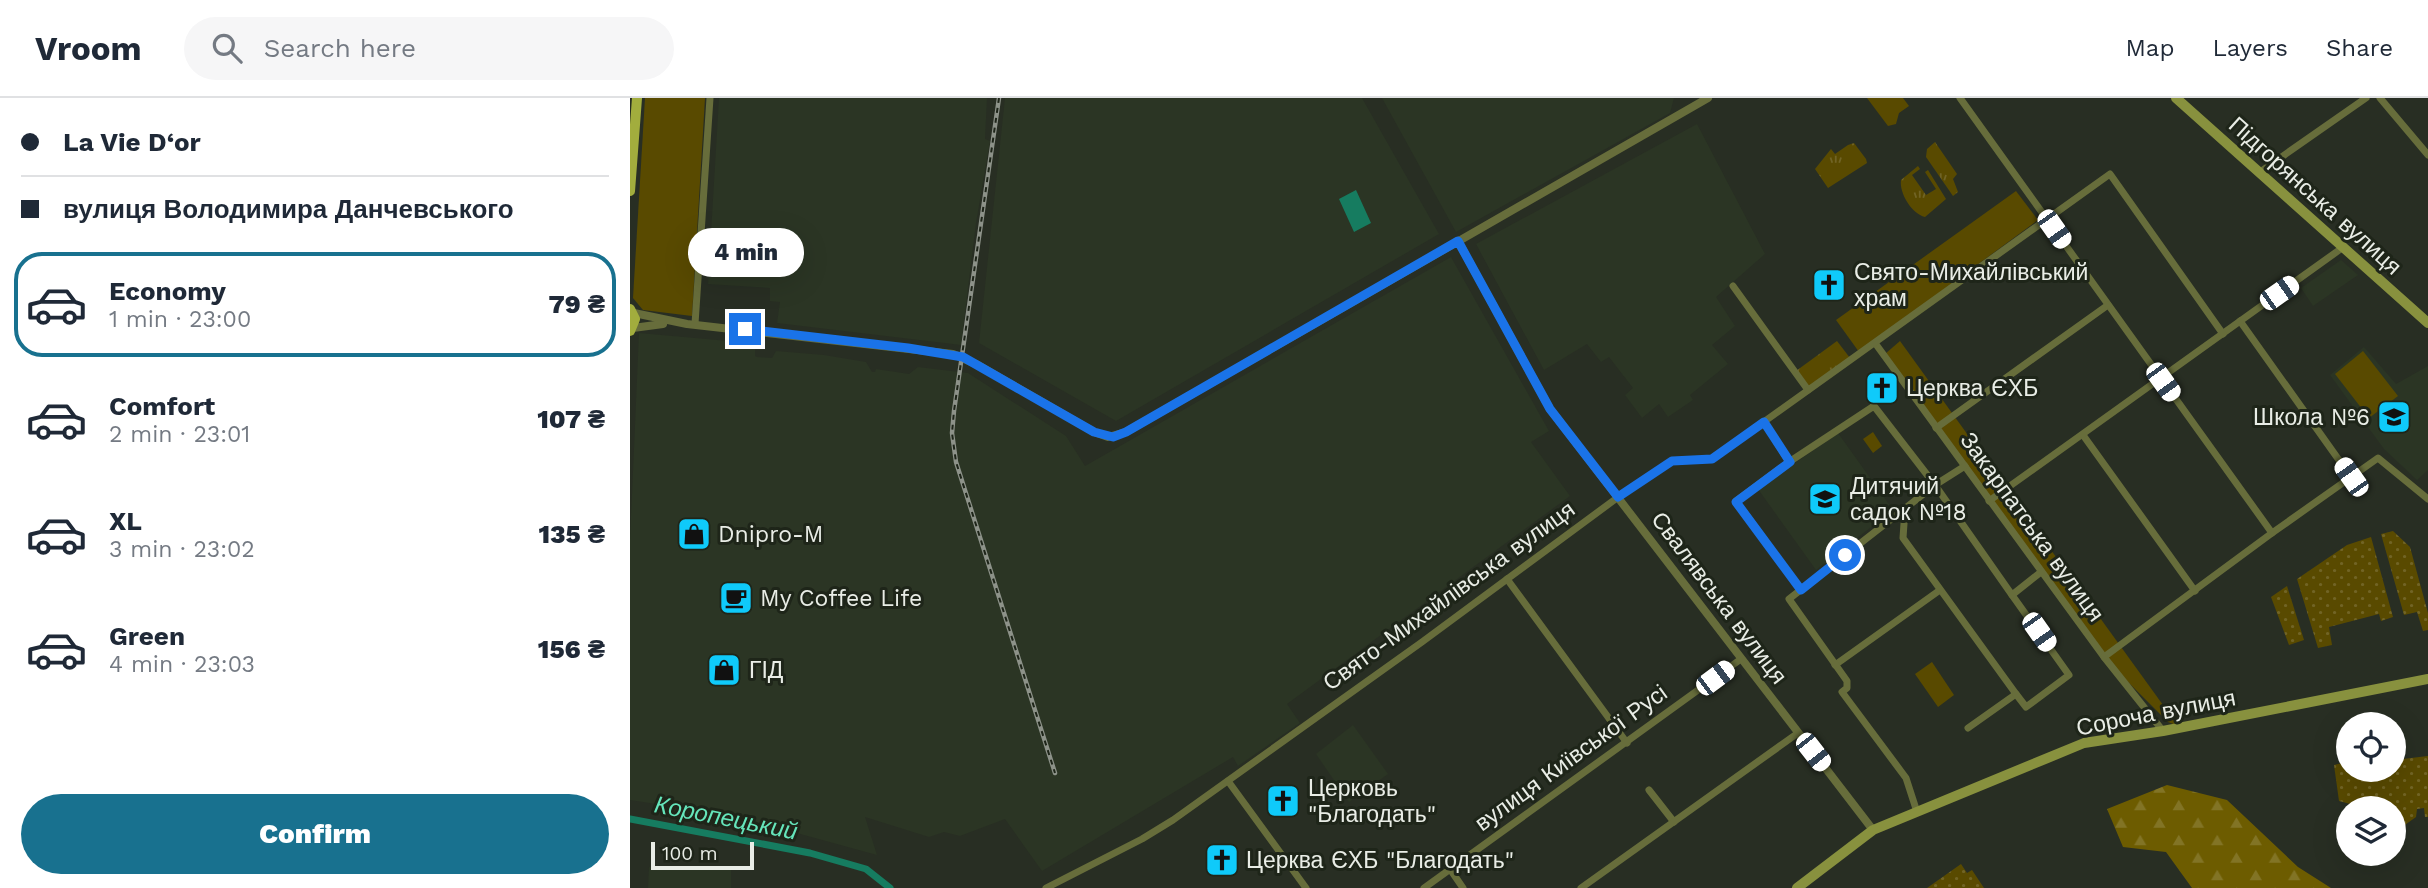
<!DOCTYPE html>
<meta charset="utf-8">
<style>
:root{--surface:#fff;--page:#f6f6f7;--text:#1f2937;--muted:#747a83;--line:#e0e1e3;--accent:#18718f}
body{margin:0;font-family:"Work Sans",sans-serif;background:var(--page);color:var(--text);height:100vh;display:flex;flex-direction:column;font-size:26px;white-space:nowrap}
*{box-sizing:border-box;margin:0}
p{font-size:23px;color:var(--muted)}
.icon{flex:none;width:38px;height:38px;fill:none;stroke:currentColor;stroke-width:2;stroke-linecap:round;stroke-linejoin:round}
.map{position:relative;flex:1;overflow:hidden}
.sheet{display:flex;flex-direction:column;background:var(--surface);width:630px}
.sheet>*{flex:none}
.hud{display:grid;align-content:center;height:154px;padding:0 21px;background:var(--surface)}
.tools{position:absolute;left:1706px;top:614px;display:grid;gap:14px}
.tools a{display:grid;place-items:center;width:70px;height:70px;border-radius:50%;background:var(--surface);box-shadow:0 7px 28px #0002;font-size:35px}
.scale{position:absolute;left:21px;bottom:18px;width:103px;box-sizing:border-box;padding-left:7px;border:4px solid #e9ede6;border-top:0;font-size:19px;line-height:24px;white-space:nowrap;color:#e9ede6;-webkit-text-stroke:5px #1e2519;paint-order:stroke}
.end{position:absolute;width:32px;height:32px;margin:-16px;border:9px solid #1a73e8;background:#fff;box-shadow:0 0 0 4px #fff}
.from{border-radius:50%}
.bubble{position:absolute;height:49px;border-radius:24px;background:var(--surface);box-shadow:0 7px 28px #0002;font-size:23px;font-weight:800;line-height:49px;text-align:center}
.car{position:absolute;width:21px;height:42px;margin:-21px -10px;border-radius:9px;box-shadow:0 0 5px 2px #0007;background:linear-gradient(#fff 24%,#345 0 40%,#fff 0 76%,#345 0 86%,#fff 0)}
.hud b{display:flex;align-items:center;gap:24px;height:66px;font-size:26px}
.hud b+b{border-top:2px solid var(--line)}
.hud i{width:18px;height:18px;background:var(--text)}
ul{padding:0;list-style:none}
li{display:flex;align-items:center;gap:21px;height:105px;margin:0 14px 10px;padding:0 7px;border:4px solid transparent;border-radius:28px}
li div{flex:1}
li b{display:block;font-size:26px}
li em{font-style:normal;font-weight:800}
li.on{border-color:var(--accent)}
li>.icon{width:63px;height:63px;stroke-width:1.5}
.cta{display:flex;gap:14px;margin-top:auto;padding:14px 21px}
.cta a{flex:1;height:80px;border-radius:42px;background:var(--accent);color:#fff;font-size:28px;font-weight:800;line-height:80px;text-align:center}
header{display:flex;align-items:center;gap:42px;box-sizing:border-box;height:98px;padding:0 35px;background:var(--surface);border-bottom:2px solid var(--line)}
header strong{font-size:33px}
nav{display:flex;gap:38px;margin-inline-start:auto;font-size:24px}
.search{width:490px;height:63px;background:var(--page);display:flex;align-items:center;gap:18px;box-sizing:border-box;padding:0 24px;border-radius:38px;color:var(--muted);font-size:26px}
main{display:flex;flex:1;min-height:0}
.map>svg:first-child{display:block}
.built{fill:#2b3524}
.grass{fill:url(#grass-tufts)}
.forest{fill:url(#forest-firs)}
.park{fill:#594a00}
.garden{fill:url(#garden-dots)}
.water{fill:#167c60}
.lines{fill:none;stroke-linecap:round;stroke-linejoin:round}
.canal{stroke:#167c60;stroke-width:7}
.minor{stroke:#676d3b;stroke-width:7}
.tertiary{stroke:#676d3b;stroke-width:8}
.secondary{stroke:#88913e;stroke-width:10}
.primary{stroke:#a2ad3d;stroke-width:10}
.rail-casing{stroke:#8d9289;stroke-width:4.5}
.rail{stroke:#1e2519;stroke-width:2;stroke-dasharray:5;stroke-linecap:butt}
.route{stroke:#1a73e8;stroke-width:9}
.labels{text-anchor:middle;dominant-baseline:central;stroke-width:6;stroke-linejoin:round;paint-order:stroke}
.street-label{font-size:23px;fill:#e9ede6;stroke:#1e2519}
.poi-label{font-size:23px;fill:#e9ede6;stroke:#1e2519;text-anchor:start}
.water-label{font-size:24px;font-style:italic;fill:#65e5bb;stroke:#1e2519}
</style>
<header>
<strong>Vroom</strong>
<div class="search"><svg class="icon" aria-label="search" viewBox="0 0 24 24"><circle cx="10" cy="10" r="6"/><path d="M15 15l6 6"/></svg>Search here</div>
<nav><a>Map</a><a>Layers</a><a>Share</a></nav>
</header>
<main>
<section class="sheet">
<div class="hud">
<b><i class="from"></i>La Vie D‘or</b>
<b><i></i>вулиця Володимира Данчевського</b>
</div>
<ul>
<li class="on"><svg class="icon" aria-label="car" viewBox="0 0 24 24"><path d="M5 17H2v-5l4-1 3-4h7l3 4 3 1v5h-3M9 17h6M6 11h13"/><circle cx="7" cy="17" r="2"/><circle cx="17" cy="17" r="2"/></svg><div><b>Economy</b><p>1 min · 23:00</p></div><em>79 ₴</em></li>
<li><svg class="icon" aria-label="car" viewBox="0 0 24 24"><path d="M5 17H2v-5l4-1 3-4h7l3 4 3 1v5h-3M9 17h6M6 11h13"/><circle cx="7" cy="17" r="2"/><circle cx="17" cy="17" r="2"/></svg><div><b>Comfort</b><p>2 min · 23:01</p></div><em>107 ₴</em></li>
<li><svg class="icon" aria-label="car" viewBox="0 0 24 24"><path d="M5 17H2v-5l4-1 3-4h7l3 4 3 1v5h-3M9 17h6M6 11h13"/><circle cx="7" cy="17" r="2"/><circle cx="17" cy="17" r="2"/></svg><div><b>XL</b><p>3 min · 23:02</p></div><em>135 ₴</em></li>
<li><svg class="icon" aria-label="car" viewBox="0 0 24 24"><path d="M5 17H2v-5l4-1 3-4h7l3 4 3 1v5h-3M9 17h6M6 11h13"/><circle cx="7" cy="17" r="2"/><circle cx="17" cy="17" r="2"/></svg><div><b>Green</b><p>4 min · 23:03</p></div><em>156 ₴</em></li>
</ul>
<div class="cta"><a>Confirm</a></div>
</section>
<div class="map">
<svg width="1798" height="790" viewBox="0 0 1798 790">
<defs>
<pattern id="grass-tufts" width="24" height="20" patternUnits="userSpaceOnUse" patternTransform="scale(1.75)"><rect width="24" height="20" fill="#594a00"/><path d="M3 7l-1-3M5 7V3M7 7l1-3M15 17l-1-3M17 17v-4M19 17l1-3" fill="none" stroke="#716425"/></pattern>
<pattern id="forest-firs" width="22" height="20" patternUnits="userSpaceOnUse" patternTransform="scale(1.75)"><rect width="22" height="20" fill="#6d5c00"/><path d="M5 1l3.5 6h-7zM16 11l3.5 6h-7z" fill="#827425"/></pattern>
<pattern id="garden-dots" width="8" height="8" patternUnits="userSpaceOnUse" patternTransform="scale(1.75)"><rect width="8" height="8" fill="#594a00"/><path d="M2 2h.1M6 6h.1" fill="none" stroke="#716425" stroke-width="1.8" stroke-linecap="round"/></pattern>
</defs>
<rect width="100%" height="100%" fill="#282e23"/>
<!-- built -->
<g class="built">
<path d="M 89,0 L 357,0 L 355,41 L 360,43 L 346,125 L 331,247 L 147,225 L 150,204 L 140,203 L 140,190 L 78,186 Z"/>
<path d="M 375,0 L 732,0 L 809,136 L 486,323 L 349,245 Z"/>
<path d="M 752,0 L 1044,0 L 1040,15 L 826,134 Z"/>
<path d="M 1067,26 L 1135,156 L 1086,199 L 1105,228 L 1082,247 L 1098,266 L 1060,297 L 1063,302 L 1038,319 L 1029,306 L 1012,320 L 995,297 L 1003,290 L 979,259 L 971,264 L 957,246 L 914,272 L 846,146 Z"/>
<path d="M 821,159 L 919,333 L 901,344 L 940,398 L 657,606 L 670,625 L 608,668 L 603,659 L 412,773 L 375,721 L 330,738 L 314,734 L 299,739 L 235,719 L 247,757 L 105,718 L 0,702 L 0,442 L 9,235 L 121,245 L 121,249 L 125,250 L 125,258 L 127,259 L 142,260 L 146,253 L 194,257 L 236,264 L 242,274 L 245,274 L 246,271 L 279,276 L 288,269 L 338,275 L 436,338 L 455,368 Z"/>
<path d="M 1711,162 L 1728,177 L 1683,208 L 1671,190 Z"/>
<path d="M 1734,249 L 1766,286 L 1798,268 L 1798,372 L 1787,382 L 1754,351 L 1700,277 Z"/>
<path d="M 1208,335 L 1263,412 L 1186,472 L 1128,391 Z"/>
<path d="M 723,627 L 758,676 L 719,704 L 686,656 Z"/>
<path d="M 19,769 L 101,770 L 101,790 L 18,790 Z"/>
</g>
<!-- grass -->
<g class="grass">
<path d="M 1305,44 L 1327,76 L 1323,81 L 1328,94 L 1323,98 L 1296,59 L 1297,51 Z"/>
<path d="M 1224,45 L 1236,61 L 1237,65 L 1198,90 L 1185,71 L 1201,51 L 1205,56 L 1218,47 Z"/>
<path d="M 1288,68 L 1290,71 L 1282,77 L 1296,97 L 1306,91 L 1295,74 L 1298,72 L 1316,101 L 1295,119 C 1282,116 1269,95 1271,82 Z"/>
<path d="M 1207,243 L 1220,260 L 1179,290 L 1166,273 Z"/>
</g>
<!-- forest -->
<path class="forest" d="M 1537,687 L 1597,702 L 1668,769 L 1701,790 L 1562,790 L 1536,754 L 1493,749 L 1477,711 Z"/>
<!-- park -->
<g class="park">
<path d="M 15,0 L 75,0 L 62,218 L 13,212 L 3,200 Z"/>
<path d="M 1237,0 L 1273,0 L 1279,8 L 1269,15 L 1266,26 L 1258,28 Z"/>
<path d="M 1386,93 L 1408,122 L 1229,254 L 1206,222 Z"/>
<path d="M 1270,243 L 1546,625 L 1546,627 L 1538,624 L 1490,576 L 1255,256 Z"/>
<path d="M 1733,253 L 1768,298 L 1739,320 L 1705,276 Z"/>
<path d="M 1243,334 L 1252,348 L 1243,355 L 1233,341 Z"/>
<path d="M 1302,564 L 1324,597 L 1308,609 L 1285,576 Z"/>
</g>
<!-- garden -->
<g class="garden">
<path d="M 1763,433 L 1780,449 L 1798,515 L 1798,532 L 1793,533 L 1787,514 L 1774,517 L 1751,436 Z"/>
<path d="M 1741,439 L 1763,519 L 1751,523 L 1749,516 L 1699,529 L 1702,547 L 1688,550 L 1667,481 L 1717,447 Z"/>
<path d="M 1657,488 L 1674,542 L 1659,547 L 1641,499 Z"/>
<path d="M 1716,655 L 1718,655 L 1718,672 L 1764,672 L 1764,662 L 1798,658 L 1798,719 L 1795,719 L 1794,710 L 1787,711 L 1786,719 L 1772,729 L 1764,730 L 1764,710 L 1724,710 L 1724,707 L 1709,703 L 1704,667 L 1712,665 Z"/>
<path d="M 1331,766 L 1337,775 L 1342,772 L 1354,790 L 1297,790 Z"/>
</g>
<!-- water -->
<path class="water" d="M 726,92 L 741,125 L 724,134 L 709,101 Z"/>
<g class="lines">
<!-- canal -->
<path class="canal" d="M 0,721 L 180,755 L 236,771 L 260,790"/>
<!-- minor -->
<g class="minor">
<path d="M 1330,0 L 1642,435"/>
<path d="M 1750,0 L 1798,57"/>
<path d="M 1630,74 L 1736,0"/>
<path d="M 1103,188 L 1178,292"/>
<path d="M 1610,223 L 1721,379"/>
<path d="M 65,226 L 80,0"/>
<path d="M 1245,245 L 1474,559 L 1533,633"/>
<path d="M 1134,324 L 1159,364 L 1244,308 L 1305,387 L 1335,368"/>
<path d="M 1306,330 L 1478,207"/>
<path d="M 1453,337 L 1565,493"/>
<path d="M 1159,364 L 1106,403 L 1171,492"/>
<path d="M 1359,403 L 1712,150"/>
<path d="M 1275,411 L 1273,440 L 1386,596 L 1338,630"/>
<path d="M 877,481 L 997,645"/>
<path d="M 1382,497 L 1439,577 L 1396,609 L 1386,596"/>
<path d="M 1474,559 L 1642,435 L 1748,360 L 1798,401"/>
<path d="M 1205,567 L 1310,492"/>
<path d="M 598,683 L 676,790"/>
<path d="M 1019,692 L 1044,724"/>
<path d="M 1287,714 L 1276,680 L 1212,594 L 1217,590 L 1217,583 L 1159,501 L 1305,387 L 1382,497 L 1411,474"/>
<path d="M 820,771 L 833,790"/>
<path d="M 416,790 L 512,741 L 543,722 L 792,544 L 991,397 L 1042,363 L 1082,361 L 1480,76 L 1593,236"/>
<path d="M 794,790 L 1111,561"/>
<path d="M 951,790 L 1168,635"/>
</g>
<!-- tertiary -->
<g class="tertiary">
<path d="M 828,143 L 920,311 L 1243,732"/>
<path d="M 4,215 L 57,226 L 323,256 L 348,267 L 464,334 L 478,339 L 496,334 L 1078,0"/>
<path d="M 3,230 L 33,226"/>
</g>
<!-- secondary -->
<g class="secondary">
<path d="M 1546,0 L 1798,225"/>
<path d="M 1167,790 L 1243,732 L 1454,645 L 1533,633 L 1798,581"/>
</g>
<!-- primary -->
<g class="primary">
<path d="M 0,93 L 7,0"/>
<path d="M 0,211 L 5,221 L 0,233"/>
</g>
<defs>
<path id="rail" d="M 369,0 L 324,313 L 322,335 L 326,364 L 425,675"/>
</defs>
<!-- rail casing -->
<use href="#rail" class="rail-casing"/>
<!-- rail -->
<use href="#rail" class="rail"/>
</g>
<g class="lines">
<!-- route -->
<path class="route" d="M 115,231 L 278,250 L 333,259 L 464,334 L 483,339 L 496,334 L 828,143 L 920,311 L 988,399 L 1042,363 L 1082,361 L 1134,324 L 1160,364 L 1106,404 L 1171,492 L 1215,457"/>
</g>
<!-- icons -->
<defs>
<symbol id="church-square" viewBox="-11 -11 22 22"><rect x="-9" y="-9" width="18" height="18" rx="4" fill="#0fcafa" stroke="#1e2519"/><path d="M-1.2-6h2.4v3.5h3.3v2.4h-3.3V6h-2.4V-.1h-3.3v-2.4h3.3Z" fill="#111"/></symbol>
<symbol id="school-square" viewBox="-11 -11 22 22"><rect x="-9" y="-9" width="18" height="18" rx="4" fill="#0fcafa" stroke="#1e2519"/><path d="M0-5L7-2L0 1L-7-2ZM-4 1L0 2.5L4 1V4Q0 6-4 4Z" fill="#111"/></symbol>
<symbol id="shop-square" viewBox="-11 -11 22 22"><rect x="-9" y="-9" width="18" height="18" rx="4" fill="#0fcafa" stroke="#1e2519"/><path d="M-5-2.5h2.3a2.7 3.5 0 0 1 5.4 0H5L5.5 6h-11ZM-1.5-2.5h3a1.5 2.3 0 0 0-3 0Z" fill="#111"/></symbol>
<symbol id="cafe-square" viewBox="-11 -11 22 22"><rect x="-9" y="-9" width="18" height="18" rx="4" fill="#0fcafa" stroke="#1e2519"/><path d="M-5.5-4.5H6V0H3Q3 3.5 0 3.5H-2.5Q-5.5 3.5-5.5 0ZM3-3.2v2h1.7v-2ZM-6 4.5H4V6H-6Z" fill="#111"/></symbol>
</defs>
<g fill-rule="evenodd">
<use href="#church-square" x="1180" y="168" width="38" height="38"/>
<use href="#church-square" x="1233" y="271" width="38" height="38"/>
<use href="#school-square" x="1745" y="300" width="38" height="38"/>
<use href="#school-square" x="1176" y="382" width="38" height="38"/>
<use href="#shop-square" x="45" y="417" width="38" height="38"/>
<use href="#cafe-square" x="87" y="481" width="38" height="38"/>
<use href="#shop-square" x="75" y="553" width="38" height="38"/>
<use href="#church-square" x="634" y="684" width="38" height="38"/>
<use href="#church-square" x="573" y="743" width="38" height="38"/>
</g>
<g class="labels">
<!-- street labels -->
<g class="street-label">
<text transform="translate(1685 98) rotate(42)">Підгорянська вулиця</text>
<text transform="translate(1402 429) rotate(54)">Закарпатська вулиця</text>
<text transform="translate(819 498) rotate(-36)">Свято-Михайлівська вулиця</text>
<text transform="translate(1089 500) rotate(53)">Свалявська вулиця</text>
<text transform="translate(1526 615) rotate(-11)">Сороча вулиця</text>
<text transform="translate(941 660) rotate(-36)">вулиця Київської Русі</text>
</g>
<!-- poi labels -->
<g class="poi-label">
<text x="1224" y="174">Свято-Михайлівський<tspan x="1224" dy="26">храм</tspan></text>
<text x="1276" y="290">Церква ЄХБ</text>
<text x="1740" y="319" text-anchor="end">Школа №6</text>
<text x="1220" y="388">Дитячий<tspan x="1220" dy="26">садок №18</tspan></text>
<text x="88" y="436">Dnipro-M</text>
<text x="130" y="500">My Coffee Life</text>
<text x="119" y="572">ГІД</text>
<text x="678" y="690">Церковь<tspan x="678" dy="26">"Благодать"</tspan></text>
<text x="616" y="762">Церква ЄХБ "Благодать"</text>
</g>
<!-- water labels -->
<g class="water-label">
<text transform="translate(96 720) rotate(11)">Коропецький</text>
</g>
</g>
</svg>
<div class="tools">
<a><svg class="icon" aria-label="locate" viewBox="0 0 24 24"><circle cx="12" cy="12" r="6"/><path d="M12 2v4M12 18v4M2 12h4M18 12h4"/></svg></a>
<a><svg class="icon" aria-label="layers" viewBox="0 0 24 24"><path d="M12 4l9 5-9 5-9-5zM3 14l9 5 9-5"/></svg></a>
</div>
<div class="scale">100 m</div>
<i class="end from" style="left:1215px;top:457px"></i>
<i class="end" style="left:115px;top:231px"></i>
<div class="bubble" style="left:58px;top:130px;width:116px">4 min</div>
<i class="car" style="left:1424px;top:131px;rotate:145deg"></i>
<i class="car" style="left:1649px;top:195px;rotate:55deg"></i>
<i class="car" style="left:1533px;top:284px;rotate:144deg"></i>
<i class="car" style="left:1721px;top:379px;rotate:325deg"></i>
<i class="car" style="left:1409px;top:534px;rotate:145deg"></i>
<i class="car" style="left:1085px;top:580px;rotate:53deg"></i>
<i class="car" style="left:1183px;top:654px;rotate:142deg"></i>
</div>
</main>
